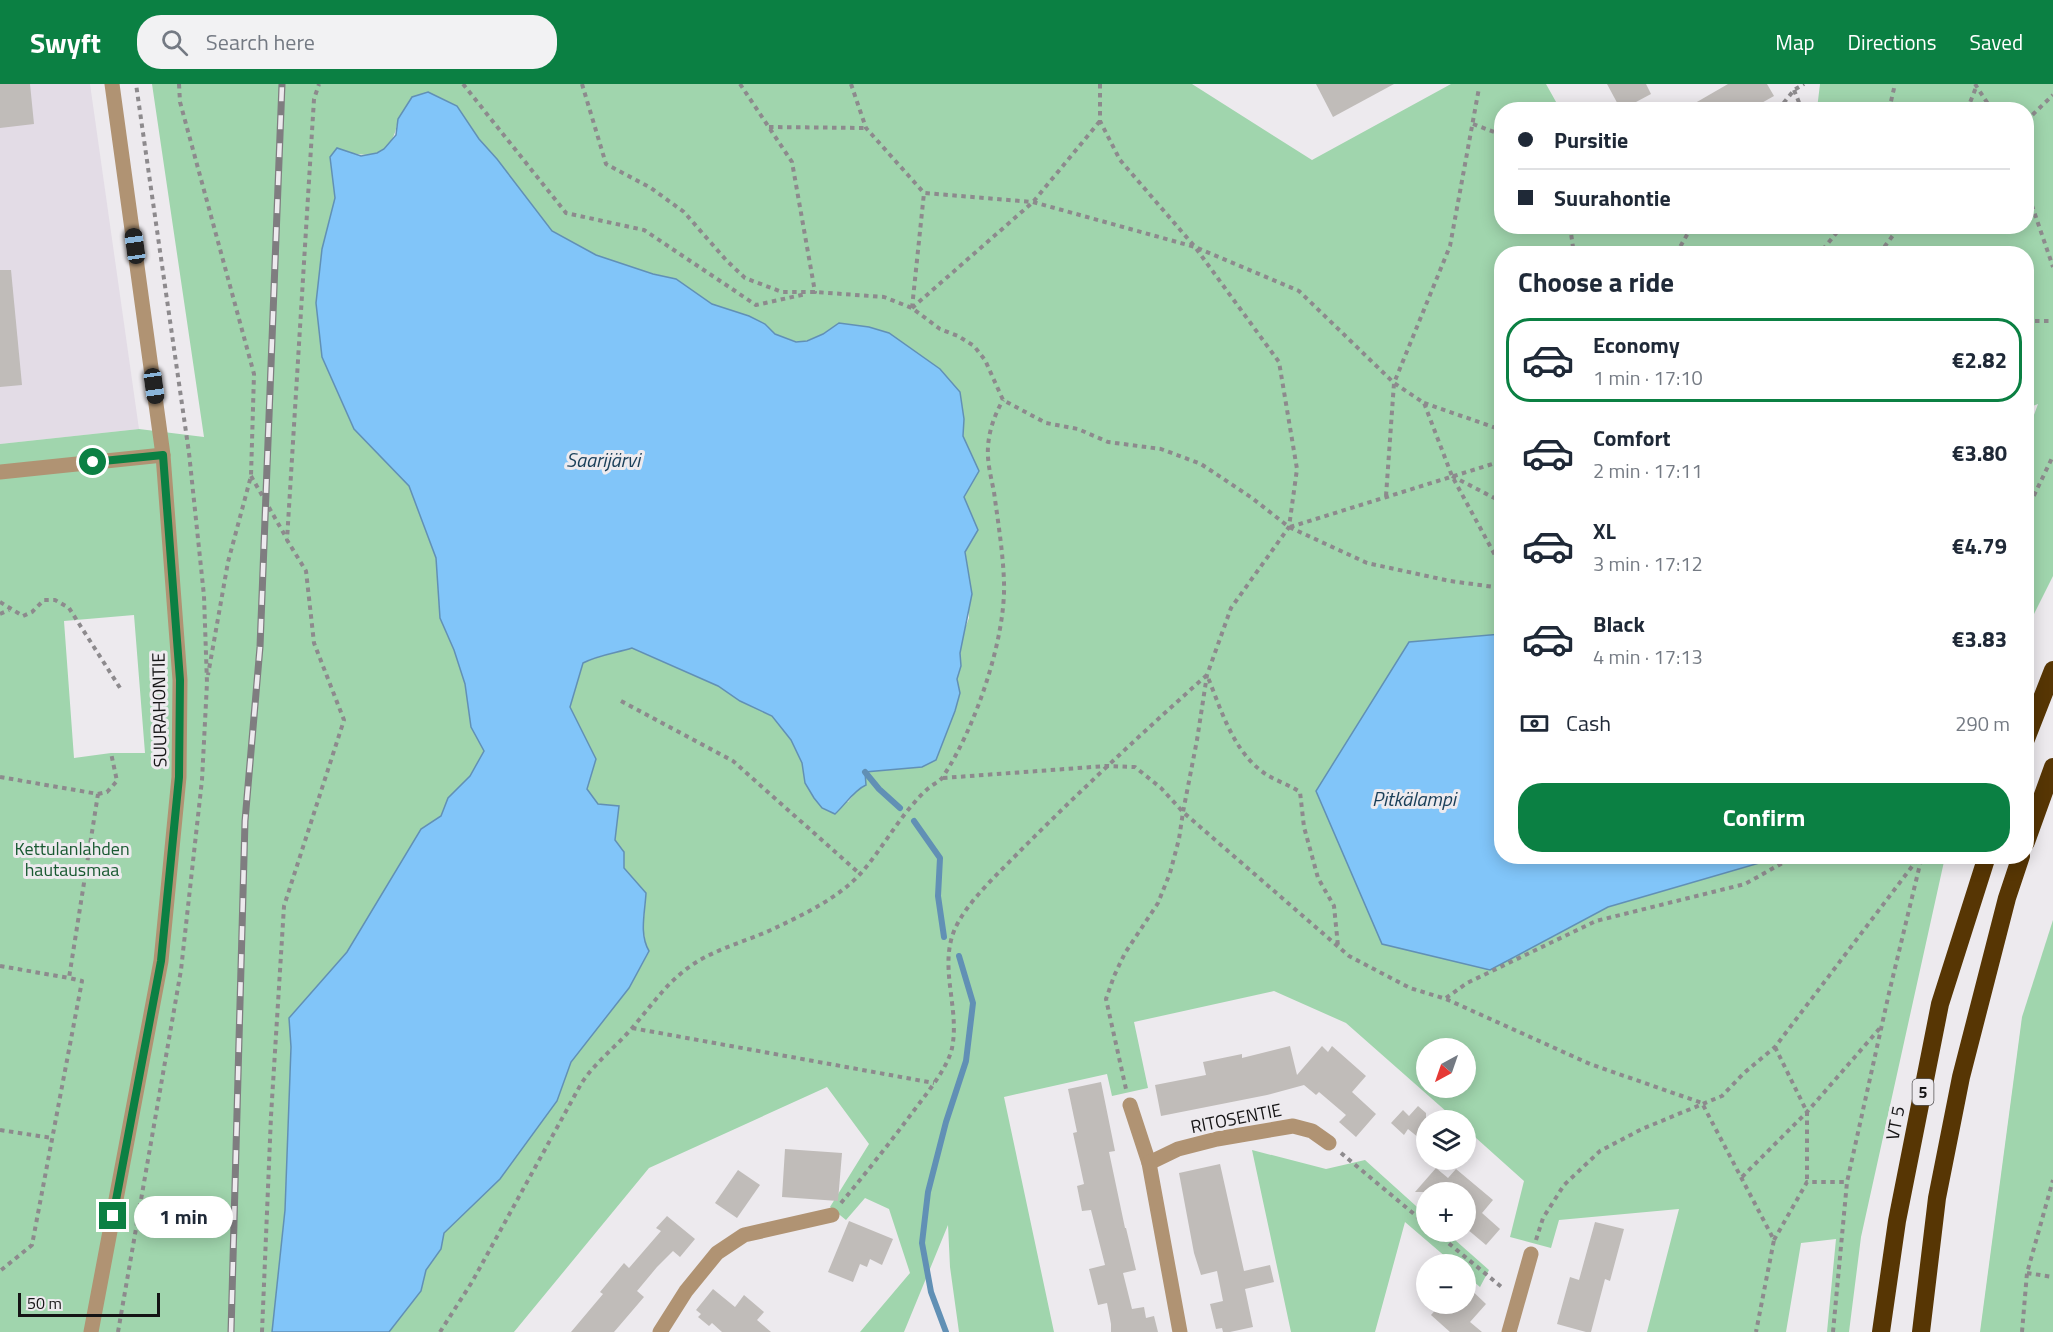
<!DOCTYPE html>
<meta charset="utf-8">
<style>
:root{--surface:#fff;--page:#f2f2f3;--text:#1f2937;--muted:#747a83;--line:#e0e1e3;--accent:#0b8043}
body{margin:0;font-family:"Titillium Web",sans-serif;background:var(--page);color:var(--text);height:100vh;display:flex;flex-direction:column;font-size:22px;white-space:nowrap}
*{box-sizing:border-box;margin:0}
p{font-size:20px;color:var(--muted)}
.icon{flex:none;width:33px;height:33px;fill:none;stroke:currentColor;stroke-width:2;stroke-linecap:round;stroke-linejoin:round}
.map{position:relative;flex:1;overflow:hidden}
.side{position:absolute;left:1494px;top:162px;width:540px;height:618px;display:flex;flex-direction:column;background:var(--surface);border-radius:24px;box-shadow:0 3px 15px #0003}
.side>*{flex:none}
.hud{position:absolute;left:1494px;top:18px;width:540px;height:132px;border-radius:24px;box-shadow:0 3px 15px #0003;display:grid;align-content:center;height:132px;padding:0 24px;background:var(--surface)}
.needle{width:39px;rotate:220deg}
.tools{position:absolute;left:1416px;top:954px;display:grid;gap:12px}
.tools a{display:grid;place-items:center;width:60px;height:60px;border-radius:50%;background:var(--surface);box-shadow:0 3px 15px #0003;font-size:30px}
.scale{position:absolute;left:18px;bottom:15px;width:142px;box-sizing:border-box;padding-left:6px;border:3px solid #151415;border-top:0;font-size:16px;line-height:21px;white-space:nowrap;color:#151415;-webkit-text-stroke:4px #edeaee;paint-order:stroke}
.end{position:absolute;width:27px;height:27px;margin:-14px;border:8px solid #0b8043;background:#fff;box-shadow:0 0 0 3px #fff}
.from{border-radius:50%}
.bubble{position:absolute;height:42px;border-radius:21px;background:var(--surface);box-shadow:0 3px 15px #0003;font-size:20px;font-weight:700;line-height:42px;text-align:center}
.car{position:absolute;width:18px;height:36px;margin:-18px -9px;border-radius:8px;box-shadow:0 0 4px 2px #0007;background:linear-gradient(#222 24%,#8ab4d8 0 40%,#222 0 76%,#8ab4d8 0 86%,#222 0)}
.hud b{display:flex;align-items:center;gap:21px;height:57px;font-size:22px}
.hud b+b{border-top:2px solid var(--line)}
.hud i{width:15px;height:15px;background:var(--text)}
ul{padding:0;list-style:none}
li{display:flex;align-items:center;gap:18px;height:84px;margin:0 12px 9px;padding:0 12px;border:3px solid transparent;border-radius:24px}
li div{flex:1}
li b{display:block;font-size:22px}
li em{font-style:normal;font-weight:700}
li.selected{border-color:var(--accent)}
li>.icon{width:54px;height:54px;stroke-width:1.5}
h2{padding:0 24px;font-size:27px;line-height:72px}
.pay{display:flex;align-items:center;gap:15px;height:66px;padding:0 24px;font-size:22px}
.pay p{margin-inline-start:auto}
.cta{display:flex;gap:12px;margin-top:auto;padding:12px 24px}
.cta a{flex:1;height:69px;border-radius:24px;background:var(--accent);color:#fff;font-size:24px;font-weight:700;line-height:69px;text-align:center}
header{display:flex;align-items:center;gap:36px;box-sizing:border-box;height:84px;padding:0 30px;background:var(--accent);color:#fff}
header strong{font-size:28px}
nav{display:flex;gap:33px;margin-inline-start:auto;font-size:21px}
.search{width:420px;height:54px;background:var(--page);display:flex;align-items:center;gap:15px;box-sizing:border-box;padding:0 21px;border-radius:24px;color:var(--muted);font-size:22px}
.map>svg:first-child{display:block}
.built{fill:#e3dce6}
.green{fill:#a0d5ad;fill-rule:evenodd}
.water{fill:#81c5f9;stroke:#6190b5;stroke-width:1.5}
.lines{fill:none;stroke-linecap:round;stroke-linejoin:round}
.stream{stroke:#6190b5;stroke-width:6}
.building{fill:#c0bcb9}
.path{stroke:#8d8a8d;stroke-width:4;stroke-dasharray:4.5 4.5;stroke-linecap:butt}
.minor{stroke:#b09373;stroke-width:15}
.tertiary{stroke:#b09373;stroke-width:15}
.motorway{stroke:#573604;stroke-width:18}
.rail-casing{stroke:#7f7d80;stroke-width:7}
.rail{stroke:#edeaee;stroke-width:4.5;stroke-dasharray:14;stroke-linecap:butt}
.route{stroke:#0b8043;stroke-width:8}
.labels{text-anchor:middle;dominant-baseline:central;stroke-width:6;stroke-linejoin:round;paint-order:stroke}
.shield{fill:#edeaee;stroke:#565456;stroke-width:1.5}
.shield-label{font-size:16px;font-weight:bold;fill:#151415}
.street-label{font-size:18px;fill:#151415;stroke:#edeaee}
.park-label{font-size:18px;fill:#185931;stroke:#edeaee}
.water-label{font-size:20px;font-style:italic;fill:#1a3f59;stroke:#edeaee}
</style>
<header>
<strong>Swyft</strong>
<div class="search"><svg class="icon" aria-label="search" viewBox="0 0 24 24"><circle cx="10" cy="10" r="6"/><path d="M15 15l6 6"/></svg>Search here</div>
<nav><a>Map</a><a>Directions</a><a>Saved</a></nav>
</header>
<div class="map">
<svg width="2053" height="1248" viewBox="0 0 2053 1248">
<rect width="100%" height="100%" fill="#edeaee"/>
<!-- built -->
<path class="built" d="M 0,0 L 90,0 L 139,345 L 0,360 Z"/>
<!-- green -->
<g class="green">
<path d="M 152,0 L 1192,0 L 1312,76 L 1451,0 L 1546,0 L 1560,25 L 1502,26 L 1502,142 L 2026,142 L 2026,26 L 1817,25 L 1820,0 L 2053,0 L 2053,492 L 2027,544 L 2027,350 L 2038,320 L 2027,324 L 2026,170 L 1502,170 L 1501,550 L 1409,558 L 1490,886 L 1608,823 L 1780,773 L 1945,773 L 1861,1153 L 1849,1248 L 1827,1248 L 1836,1155 L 1801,1159 L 1786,1248 L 1647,1248 L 1679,1125 L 1559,1136 L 1551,1164 L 1510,1153 L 1524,1097 L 1466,1045 L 1466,1036 L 1456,1036 L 1346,939 L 1274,907 L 1134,938 L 1148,1004 L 1112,1012 L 1107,990 L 1004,1013 L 1054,1248 L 959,1248 L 950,1183 L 948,1141 L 904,1248 L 860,1248 L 910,1189 L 889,1125 L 865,1114 L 846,1136 L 830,1123 L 869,1060 L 827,1003 L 649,1084 L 514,1248 L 389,1248 L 421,1207 L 426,1186 L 441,1165 L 444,1149 L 500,1095 L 557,1017 L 571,978 L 629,904 L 649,868 C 640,850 645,829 646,809 L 624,784 L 624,768 L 615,756 L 618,722 L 598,720 L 587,705 L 596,675 L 570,623 L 583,579 C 598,571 615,569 632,564 L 718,602 L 740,617 L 772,632 L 791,656 L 802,679 L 805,699 L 848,718 L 858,705 L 865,688 L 922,683 L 936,676 L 955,627 L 960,609 L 957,595 L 961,582 L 960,569 L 962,552 L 969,534 L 968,486 L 965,468 L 978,446 L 964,413 L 978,387 L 963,352 L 964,335 L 960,308 L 940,285 L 889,249 L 869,243 L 839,239 L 823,250 L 806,257 L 797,258 L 775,250 L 764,240 L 749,232 L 712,220 L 676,195 L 653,190 L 596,171 L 552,147 L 497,75 L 479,55 L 457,22 L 398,35 C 393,73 369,77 337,64 L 330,73 L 335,114 L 330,135 L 322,273 L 354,345 L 409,402 L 436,474 L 440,534 L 454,566 L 465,600 L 471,643 L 484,667 L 470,692 L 448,714 L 441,732 L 421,745 L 347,868 L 289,934 L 291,963 L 285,1126 L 272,1248 L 0,1248 L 0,360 L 139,345 L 204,353 ZM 134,531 L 145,669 L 111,669 L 74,674 L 64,537 ZM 1426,964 L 1466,964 L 1466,1004 L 1426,1004 Z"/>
<path d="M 2053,836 L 2053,1248 L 1980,1248 L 2022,933 Z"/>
<path d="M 1252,1066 L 1326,1085 L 1365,1076 L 1426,1131 L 1426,1148 L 1446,1148 L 1489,1186 L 1480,1203 L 1466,1191 L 1466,1180 L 1454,1180 L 1405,1138 L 1375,1248 L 1291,1248 Z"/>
</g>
<!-- water -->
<g class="water">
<path d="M 428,8 L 457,22 L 479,55 L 497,75 L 552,147 L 596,171 L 653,190 L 676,195 L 712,220 L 749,232 L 765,240 L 775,250 L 796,258 L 807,257 L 823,250 L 839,239 L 869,243 L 889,249 L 940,285 L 960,308 L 964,335 L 963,352 L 979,387 L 964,413 L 978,446 L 965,468 L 972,510 L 960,569 L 961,582 L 957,595 L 960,609 L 955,627 L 936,676 L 922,683 L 865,688 L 866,701 C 854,706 845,721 835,730 L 822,724 L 814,714 L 805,699 L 802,679 L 791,656 L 772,632 L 740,617 L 718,602 L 632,564 C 616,569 598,571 583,579 L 570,623 L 596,675 L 587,705 L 598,720 L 619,722 L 615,756 L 624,768 L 624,784 L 646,809 C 645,829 639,850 649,867 L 629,904 L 571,978 L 557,1017 L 500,1095 L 444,1149 L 441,1165 L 426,1186 L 421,1207 L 389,1248 L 272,1248 L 285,1126 L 291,963 L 289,934 L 347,868 L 421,745 L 441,732 L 448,714 L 470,692 L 484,667 L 471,643 L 465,600 L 454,566 L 440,534 L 436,474 L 409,402 L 354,345 L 322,273 L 316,219 L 322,165 L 335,114 L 330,73 L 337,64 L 361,72 L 377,69 L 384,65 L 396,51 L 398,35 L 412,13 Z"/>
<path d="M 1501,550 L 1502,772 L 1780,773 L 1608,823 L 1490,886 L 1382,860 L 1316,707 L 1409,558 Z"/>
</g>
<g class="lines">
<!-- stream -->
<g class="stream">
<path d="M 865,688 L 879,705 L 900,724"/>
<path d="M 914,737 L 940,774 L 938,812 L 944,853"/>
<path d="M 946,1248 L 931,1208 L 922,1159 L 928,1108 L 946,1038 L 966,977 L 973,919 L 959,872"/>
</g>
</g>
<!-- building -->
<g class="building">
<path d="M 0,0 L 30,0 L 34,40 L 0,44 Z"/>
<path d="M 1316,0 L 1394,0 L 1333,33 Z"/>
<path d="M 1607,0 L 1646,0 L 1651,10 L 1621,26 Z"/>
<path d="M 1728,0 L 1767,0 L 1774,12 L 1749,26 L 1683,26 Z"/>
<path d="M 0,186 L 11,186 L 22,301 L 0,303 Z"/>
<path d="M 1290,962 L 1297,991 L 1322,962 L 1328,968 L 1332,962 L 1366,992 L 1352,1008 L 1376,1030 L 1356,1053 L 1339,1038 L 1346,1031 L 1319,1008 L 1316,1011 L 1304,1001 L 1267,1011 L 1161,1032 L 1155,1001 L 1206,991 L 1203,978 L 1242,970 L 1242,974 Z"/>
<path d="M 1101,998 L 1115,1067 L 1109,1068 L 1125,1144 L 1126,1144 L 1136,1186 L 1123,1189 L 1132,1225 L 1144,1223 L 1146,1234 L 1154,1232 L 1158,1248 L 1111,1248 L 1111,1240 L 1107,1219 L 1098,1221 L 1089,1185 L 1105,1181 L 1091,1126 L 1082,1127 L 1077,1102 L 1084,1100 L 1073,1049 L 1077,1048 L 1068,1005 Z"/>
<path d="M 1418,1022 L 1426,1029 L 1426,1046 L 1419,1054 L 1408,1045 L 1404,1051 L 1391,1039 L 1403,1026 L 1409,1032 Z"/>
<path d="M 785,1065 L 842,1069 L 838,1117 L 782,1113 Z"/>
<path d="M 1220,1080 L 1244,1187 L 1270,1181 L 1274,1198 L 1245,1205 L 1253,1243 L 1230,1248 L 1223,1248 L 1222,1244 L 1216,1245 L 1210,1220 L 1223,1217 L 1217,1187 L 1201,1191 L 1194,1169 L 1179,1089 Z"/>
<path d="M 1436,1084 L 1448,1094 L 1456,1085 L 1493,1116 L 1482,1129 L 1500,1145 L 1486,1161 L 1467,1145 L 1466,1147 L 1466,1108 L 1415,1108 Z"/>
<path d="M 738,1086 L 760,1101 L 737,1134 L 715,1119 Z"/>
<path d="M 667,1132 L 695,1155 L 680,1173 L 673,1167 L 657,1183 L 637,1207 L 644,1213 L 614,1248 L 571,1248 L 603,1210 L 600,1208 L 624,1179 L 629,1184 L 661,1147 L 656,1144 Z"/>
<path d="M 849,1137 L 893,1155 L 882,1181 L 870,1175 L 867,1183 L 860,1180 L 853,1198 L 828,1188 Z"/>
<path d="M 1595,1138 L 1624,1145 L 1610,1197 L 1605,1195 L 1591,1248 L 1586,1248 L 1557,1240 L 1570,1193 L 1579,1196 Z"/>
<path d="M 1466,1201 L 1486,1220 L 1470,1238 L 1482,1248 L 1450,1248 L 1431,1231 L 1441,1220 L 1466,1220 Z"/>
<path d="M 713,1205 L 735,1223 L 744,1211 L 764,1228 L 757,1236 L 771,1248 L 722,1248 L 712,1239 L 709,1242 L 698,1233 L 701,1230 L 696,1226 Z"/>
</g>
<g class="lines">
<!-- path -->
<g class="path">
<path d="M 179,0 L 180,18 L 254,290 L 251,392 L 228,478 L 208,591"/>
<path d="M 463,0 L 566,129 L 644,146 L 756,221 L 806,210"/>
<path d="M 582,0 L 606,80 L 651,104 L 684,128 L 726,176 L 745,194 L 782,208 L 815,208 L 884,213 L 912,224 L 940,245 L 958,252 L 974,262 L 985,276 L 1003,316 L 1046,339 L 1078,345 L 1108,358 L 1161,365 L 1201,380 L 1252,414 L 1289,443 L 1367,479 L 1450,497 L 1502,504"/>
<path d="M 740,0 L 792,78 L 815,208 L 813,208"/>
<path d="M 851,0 L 866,44 L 924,109 L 1033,118 L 1195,163 L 1299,207 L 1394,299 L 1424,319 L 1452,392 L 1502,484"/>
<path d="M 1100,0 L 1100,37 L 1120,76 L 1195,163 L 1279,278 L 1297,385 L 1289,443 L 1231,524 L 1207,591 L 1197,656 L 1183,728 L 1179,755 L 1170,789 L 1158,819 L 1125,869 L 1114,892 L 1106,915 L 1126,1005"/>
<path d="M 1975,0 L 1992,26"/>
<path d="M 1794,6 L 1802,26"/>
<path d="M 1778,26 L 1794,6 L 1804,0"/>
<path d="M 1889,26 L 1895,0"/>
<path d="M 1967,26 L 1977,1"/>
<path d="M 2026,37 L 2053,11"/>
<path d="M 1473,40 L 1502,51"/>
<path d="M 769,43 L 866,44"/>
<path d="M 2026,104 L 2053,183"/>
<path d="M 1570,142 L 1574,170"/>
<path d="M 1676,170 L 1692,142"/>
<path d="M 1815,170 L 1824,164 L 1842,142"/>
<path d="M 1879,170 L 1900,142"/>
<path d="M 912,224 L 1033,118 L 1100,37"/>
<path d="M 912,224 L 924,109"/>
<path d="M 2026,237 L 2053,237"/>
<path d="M 1424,319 L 1502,346"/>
<path d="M 251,392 L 287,455"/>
<path d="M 1452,392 L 1502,418"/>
<path d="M 1386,412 L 1394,299 L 1450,162 L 1479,4"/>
<path d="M 2026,428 L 2053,372"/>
<path d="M 1290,443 L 1502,377"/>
<path d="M 0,518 L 23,532 L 32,528 L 44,516 L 55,516 L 69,524 L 122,607"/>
<path d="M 0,530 L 9,526"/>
<path d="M 621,617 L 733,677 L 860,790"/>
<path d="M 0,693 L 98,710 L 69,894 L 82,897 L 32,1161 L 0,1187"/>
<path d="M 943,694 L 1106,682 L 1135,683 L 1161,704 L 1183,728 L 1349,872 L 1410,904 L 1446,915 L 1590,980 L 1702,1019 L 1774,1156 L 1756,1248"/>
<path d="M 98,710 L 107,708 L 117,697 L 111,669"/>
<path d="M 0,882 L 69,894"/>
<path d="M 1446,914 L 1467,899 L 1596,837 L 1745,800 L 1795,772"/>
<path d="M 632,944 L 934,999"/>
<path d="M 1775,963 L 1807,1028 L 1807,1098"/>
<path d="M 0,1046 L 52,1054"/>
<path d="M 1341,1069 L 1426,1140"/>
<path d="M 1742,1093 L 1807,1028 L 1880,944"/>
<path d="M 841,1119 C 865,1090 889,1060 912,1029 C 924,1013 948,984 952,964 C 960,925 939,885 954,847 C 966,818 1000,788 1021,766 C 1081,706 1143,648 1207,591 C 1221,625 1233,669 1267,691 C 1277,697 1289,701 1300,708 L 1304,743 L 1318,794 L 1334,822 L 1338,862"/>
<path d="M 1435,1148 L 1504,1205"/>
<path d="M 1536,1156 L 1543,1134 L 1564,1101 L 1600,1067 L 1642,1045 L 1722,1012 L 1744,989 L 1775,963 L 1920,772"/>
<path d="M 1774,1156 L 1807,1098 L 1847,1098"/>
<path d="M 2027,1189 L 2053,1193"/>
<path d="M 118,1248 L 181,886 L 202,696 L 207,599 L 204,512 L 189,369 L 136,0"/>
<path d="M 262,1248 L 271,1032 L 284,822 L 344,636 L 314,559 L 306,487 L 287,456 L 314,15 L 319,0"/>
<path d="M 440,1248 L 472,1198 L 581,1000 C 595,978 616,963 633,943 C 652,921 667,898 692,881 C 717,864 748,857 775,844 C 805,830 840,813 862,788 C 879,768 892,746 908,726 C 915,718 922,709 930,703 C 935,699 941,697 944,691 C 975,644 1006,555 1004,498 C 1003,468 998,438 994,408 C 991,393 987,378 988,363 C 989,346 995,330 1003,316"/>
<path d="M 1833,1248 L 1847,1098 L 1889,909 L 1922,772"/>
<path d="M 2022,1248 L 2027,1189 L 2053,1096"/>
</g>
<!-- minor -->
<g class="minor">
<path d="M 0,388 L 163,371"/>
<path d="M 1130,1021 L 1149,1079 L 1180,1248"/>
<path d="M 1149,1079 L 1178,1065 L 1217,1055 L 1293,1042 L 1312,1047 L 1329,1059"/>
<path d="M 660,1248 L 686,1207 L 717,1169 L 744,1151 L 832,1131"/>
<path d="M 1509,1248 L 1531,1170"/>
</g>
<!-- tertiary -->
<path class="tertiary" d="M 91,1248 L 161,877 L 179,693 L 180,596 L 163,371 L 112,0"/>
<!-- motorway -->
<g class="motorway">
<path d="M 2026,655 L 2053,586"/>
<path d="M 2026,758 L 2053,683"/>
<path d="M 1881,1248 L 1897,1137 L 1940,920 L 1987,772"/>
<path d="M 1921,1248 L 1937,1114 L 1961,993 L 2007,814 L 2021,772"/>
</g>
<defs>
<path id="rail" d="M 231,1248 L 245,737 L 260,563 L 282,0"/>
</defs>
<!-- rail casing -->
<use href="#rail" class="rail-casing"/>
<!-- rail -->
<use href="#rail" class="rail"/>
</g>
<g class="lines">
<!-- route -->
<path class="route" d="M 93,378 L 163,371 L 180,596 L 179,693 L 161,877 L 113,1132"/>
</g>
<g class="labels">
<!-- shield labels -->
<rect class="shield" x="1912.5" y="995" width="21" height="26" rx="4.5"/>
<g class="shield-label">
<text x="1923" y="1008">5</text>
</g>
<!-- street labels -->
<g class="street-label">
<text transform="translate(159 626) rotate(-91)">SUURAHONTIE</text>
<text transform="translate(1236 1034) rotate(-11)">RITOSENTIE</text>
<text transform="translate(1895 1039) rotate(-79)">VT 5</text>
</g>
<!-- park labels -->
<g class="park-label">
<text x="72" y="764">Kettulanlahden<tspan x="72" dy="21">hautausmaa</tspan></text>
</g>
<!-- water labels -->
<g class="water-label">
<text x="603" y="375">Saarijärvi</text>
<text x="1414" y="714">Pitkälampi</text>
</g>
</g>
</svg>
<div class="tools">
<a><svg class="needle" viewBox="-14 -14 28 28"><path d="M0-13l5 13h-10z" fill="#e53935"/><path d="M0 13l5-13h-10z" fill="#747a83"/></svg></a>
<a><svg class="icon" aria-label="layers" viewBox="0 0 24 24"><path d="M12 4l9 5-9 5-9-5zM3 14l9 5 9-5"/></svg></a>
<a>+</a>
<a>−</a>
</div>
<div class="scale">50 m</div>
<i class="end from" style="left:93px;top:378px"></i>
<i class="end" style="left:113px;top:1132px"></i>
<div class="bubble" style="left:134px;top:1112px;width:99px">1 min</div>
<i class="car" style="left:135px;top:162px;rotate:352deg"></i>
<i class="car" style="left:154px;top:302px;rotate:172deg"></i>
<div class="hud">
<b><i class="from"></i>Pursitie</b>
<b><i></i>Suurahontie</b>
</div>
<section class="side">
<h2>Choose a ride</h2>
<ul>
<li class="selected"><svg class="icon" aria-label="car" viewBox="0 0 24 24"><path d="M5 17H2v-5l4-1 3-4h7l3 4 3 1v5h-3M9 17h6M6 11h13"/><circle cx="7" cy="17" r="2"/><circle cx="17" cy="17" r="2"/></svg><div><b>Economy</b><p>1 min · 17:10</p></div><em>€2.82</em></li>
<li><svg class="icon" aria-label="car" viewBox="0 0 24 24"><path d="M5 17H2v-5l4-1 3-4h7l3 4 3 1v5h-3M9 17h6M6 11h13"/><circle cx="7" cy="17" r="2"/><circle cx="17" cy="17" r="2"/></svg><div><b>Comfort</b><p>2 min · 17:11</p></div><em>€3.80</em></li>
<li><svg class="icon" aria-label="car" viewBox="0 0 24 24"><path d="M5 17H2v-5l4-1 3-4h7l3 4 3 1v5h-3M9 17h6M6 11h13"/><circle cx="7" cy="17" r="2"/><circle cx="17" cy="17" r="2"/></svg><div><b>XL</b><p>3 min · 17:12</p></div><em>€4.79</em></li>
<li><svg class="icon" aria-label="car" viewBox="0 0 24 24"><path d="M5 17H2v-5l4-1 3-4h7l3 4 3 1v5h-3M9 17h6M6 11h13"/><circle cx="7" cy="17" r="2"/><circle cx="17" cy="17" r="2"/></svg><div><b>Black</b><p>4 min · 17:13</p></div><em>€3.83</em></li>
</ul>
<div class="pay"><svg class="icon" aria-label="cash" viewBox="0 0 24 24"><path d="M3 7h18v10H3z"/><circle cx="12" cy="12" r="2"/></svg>Cash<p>290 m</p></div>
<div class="cta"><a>Confirm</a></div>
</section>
</div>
